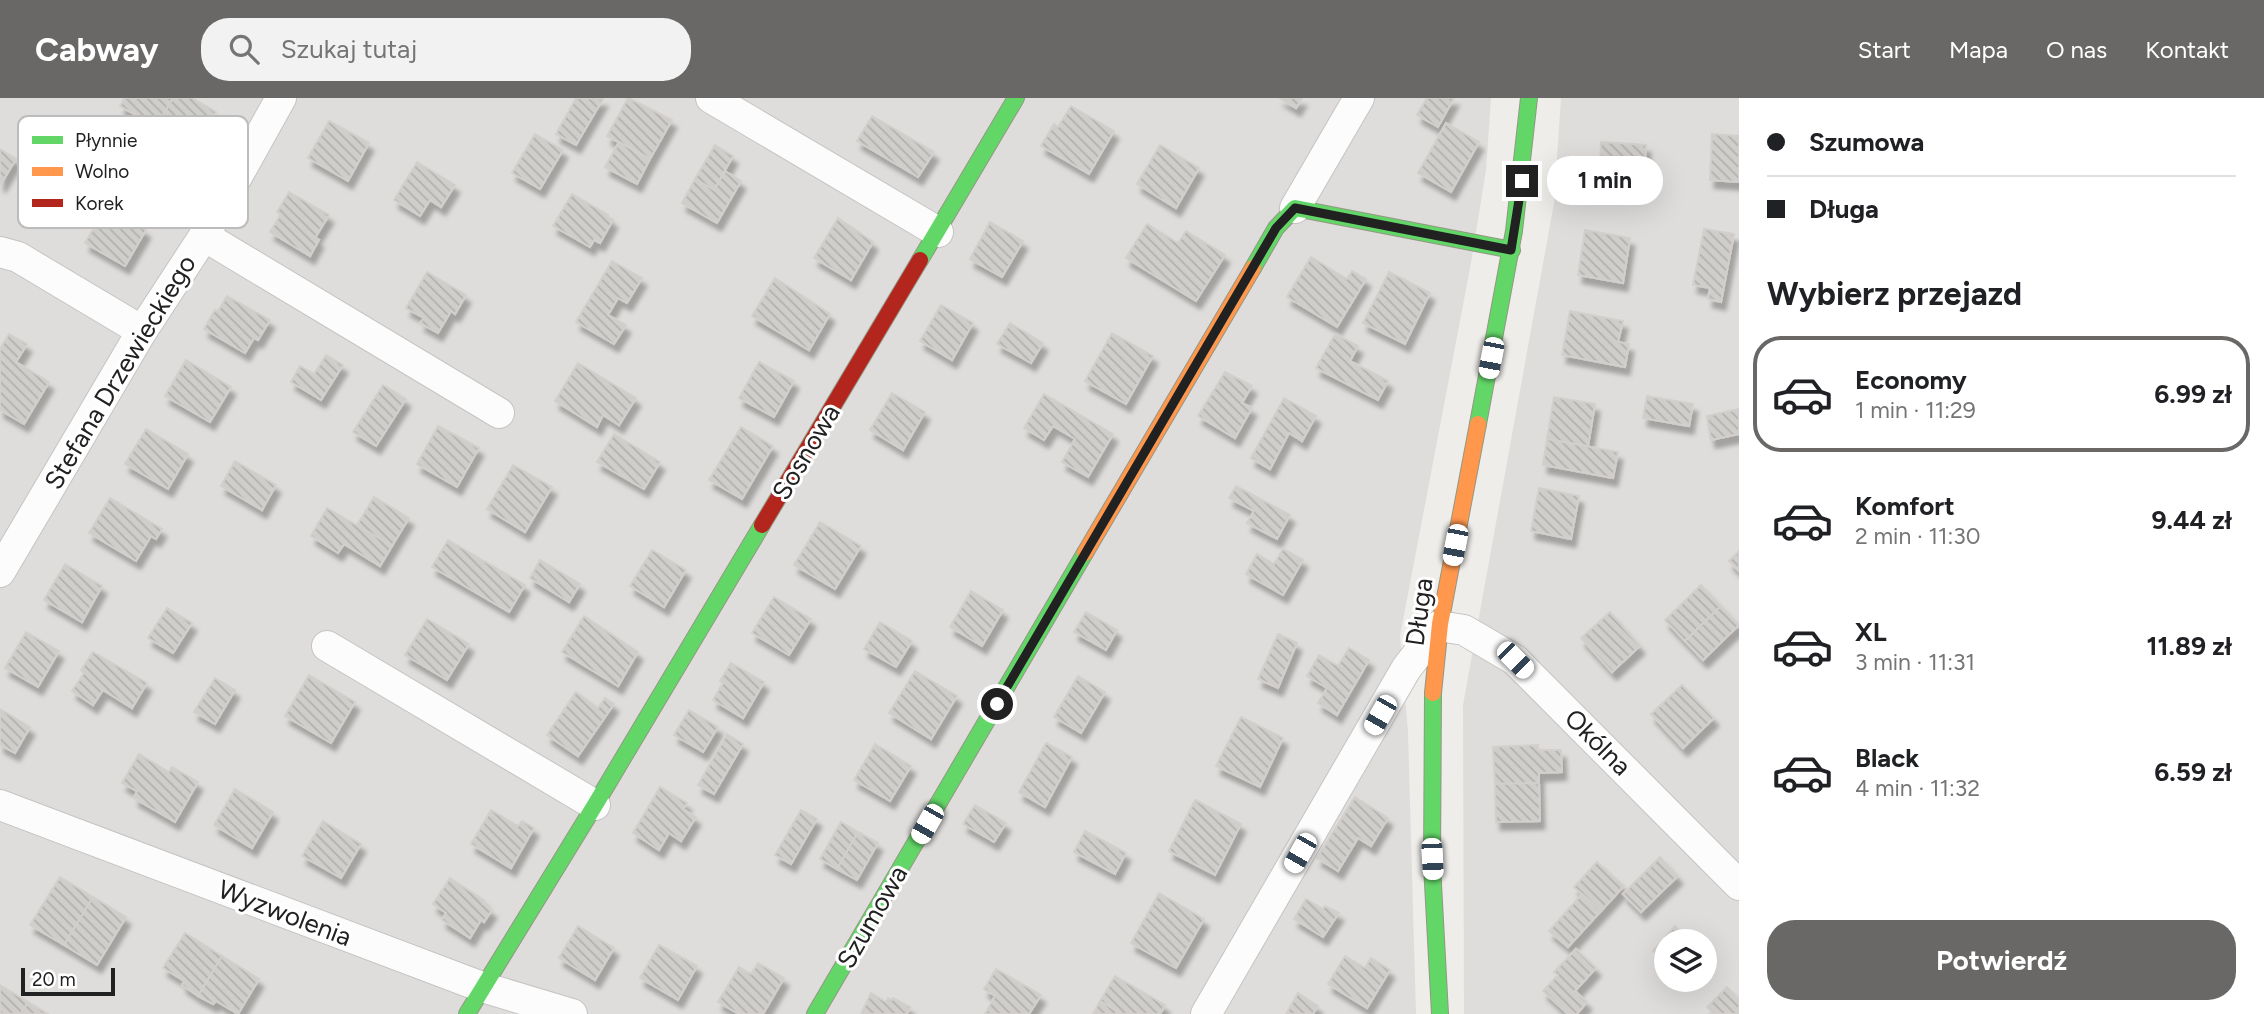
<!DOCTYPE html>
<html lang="pl">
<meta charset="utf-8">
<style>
:root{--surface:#fff;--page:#f2f2f2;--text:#202124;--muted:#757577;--line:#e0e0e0;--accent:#696867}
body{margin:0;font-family:Figtree,sans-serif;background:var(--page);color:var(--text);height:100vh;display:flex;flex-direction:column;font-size:26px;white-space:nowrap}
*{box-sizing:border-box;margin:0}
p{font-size:23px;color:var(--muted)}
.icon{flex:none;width:38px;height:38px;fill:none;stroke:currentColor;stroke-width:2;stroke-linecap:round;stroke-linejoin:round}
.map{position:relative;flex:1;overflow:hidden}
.details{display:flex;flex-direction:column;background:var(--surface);width:525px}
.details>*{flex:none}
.top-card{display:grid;align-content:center;height:154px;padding:0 28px;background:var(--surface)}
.buttons{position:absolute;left:1654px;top:831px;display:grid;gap:14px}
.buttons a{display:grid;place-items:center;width:63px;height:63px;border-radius:50%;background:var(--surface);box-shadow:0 7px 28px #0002;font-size:35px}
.scale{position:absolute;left:21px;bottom:18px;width:94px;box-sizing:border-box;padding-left:7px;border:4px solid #212121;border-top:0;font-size:19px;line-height:24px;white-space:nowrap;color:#212121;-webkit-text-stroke:5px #fff;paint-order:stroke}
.end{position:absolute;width:32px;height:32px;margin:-16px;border:9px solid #212121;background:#fff;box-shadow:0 0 0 4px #fff}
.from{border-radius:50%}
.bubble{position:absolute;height:49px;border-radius:24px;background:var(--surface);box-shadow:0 7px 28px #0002;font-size:23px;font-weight:700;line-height:49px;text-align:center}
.car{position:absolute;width:21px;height:42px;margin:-21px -10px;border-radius:9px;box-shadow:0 0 5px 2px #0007;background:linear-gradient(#fff 24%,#345 0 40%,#fff 0 76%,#345 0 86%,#fff 0)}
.top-card b{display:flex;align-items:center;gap:24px;height:66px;font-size:26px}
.top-card b+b{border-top:2px solid var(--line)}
.top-card i{width:18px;height:18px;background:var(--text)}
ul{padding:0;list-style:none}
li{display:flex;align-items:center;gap:21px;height:116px;margin:0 14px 10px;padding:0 14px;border:4px solid transparent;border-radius:28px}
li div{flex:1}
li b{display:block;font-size:26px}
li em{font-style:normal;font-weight:700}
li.on{border-color:var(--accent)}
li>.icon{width:63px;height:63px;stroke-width:1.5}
h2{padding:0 28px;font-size:32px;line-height:84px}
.primary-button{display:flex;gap:14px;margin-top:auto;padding:14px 28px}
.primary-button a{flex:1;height:80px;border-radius:28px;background:var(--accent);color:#fff;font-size:28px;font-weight:700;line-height:80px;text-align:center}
header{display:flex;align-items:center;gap:42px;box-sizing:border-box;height:98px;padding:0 35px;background:var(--accent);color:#fff}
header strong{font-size:33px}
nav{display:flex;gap:38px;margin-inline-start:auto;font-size:24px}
.search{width:490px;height:63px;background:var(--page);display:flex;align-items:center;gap:18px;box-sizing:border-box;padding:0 24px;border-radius:28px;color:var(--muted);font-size:26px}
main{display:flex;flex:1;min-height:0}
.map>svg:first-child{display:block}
.residential{fill:#dedddb;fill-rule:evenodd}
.building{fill:url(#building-back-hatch);stroke:#d2cfcc;stroke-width:2;filter:url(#shadow)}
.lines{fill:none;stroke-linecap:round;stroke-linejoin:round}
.street-casing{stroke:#c5c4c2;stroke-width:32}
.fast-casing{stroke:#949784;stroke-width:18}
.slow-casing{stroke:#949784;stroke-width:18}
.jam-casing{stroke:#949784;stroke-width:18}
.street{stroke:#fdfcfc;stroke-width:30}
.fast{stroke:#63d668;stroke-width:16}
.slow{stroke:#ff974d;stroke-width:16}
.jam{stroke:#b3261e;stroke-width:16}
.route{stroke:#212121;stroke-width:9}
.labels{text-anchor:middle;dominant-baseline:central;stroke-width:6;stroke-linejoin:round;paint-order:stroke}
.street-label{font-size:26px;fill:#212121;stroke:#fff}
.key{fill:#fff;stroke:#bcbcbc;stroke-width:2}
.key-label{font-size:19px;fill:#212121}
</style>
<header>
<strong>Cabway</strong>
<div class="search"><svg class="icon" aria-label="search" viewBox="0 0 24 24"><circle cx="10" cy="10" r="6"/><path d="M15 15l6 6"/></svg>Szukaj tutaj</div>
<nav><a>Start</a><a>Mapa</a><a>O nas</a><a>Kontakt</a></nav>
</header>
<main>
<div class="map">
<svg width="1739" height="916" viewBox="0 0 1739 916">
<defs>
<pattern id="building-back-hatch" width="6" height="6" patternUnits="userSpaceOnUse" patternTransform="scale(1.75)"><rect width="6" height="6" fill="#d0cecb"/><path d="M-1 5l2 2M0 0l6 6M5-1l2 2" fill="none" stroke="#b2b1ae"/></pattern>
<filter id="shadow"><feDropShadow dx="4.5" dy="8" stdDeviation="2" flood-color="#0004"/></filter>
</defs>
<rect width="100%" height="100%" fill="#efedea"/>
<!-- residential -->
<g class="residential">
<path d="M 0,0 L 1491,0 L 1486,72 L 1471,165 L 1400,538 L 1408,634 L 1416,916 L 0,916 Z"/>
<path d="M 1561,0 L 1739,0 L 1739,916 L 1464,916 L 1463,607 L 1554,105 ZM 1666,844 L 1704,844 L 1704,882 L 1666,882 Z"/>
</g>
<!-- building -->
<g class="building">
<path d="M 125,0 L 173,0 L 156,29 L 120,8 Z"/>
<path d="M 173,0 L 192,0 L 216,14 L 193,52 L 156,29 Z"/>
<path d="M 576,0 L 603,1 L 576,47 L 556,36 Z"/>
<path d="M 628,0 L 672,22 L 650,61 L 607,38 Z"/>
<path d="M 1280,0 L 1302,0 L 1296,10 Z"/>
<path d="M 1427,0 L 1454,0 L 1438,29 L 1417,17 Z"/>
<path d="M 1071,8 L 1114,33 L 1089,76 L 1041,48 L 1054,26 L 1058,29 Z"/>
<path d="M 872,18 L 934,54 L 918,79 L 857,43 Z"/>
<path d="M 329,23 L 369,45 L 348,83 L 308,60 Z"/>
<path d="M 1446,25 L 1479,44 L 1451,94 L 1418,75 Z"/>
<path d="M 535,36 L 563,52 L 540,91 L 512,75 Z"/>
<path d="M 1712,36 L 1739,38 L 1739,84 L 1710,82 Z"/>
<path d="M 619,44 L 650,61 L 637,86 L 605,69 Z"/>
<path d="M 1601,44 L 1646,47 L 1644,91 L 1599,89 Z"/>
<path d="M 715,47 L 733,58 L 714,92 L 695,81 Z"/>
<path d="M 1160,47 L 1199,70 L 1176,110 L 1137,86 Z"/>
<path d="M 0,51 L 16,61 L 1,86 L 0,86 Z"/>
<path d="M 417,64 L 455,87 L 441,109 L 430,102 L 420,118 L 394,102 Z"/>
<path d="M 725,73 L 741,83 L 717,125 L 682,105 L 695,81 L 714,92 Z"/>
<path d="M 289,94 L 329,117 L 315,140 L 319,142 L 310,158 L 270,134 L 281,116 L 277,114 Z"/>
<path d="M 572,96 L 608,117 L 607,119 L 613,122 L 600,145 L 594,142 L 590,149 L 553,128 Z"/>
<path d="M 107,108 L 146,132 L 125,168 L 85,145 Z"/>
<path d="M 838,120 L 873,144 L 851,182 L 814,160 Z"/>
<path d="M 990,124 L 1023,143 L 1002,179 L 970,161 Z"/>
<path d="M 1147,126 L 1178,145 L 1186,133 L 1225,157 L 1196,203 L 1126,160 Z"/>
<path d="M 1704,131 L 1734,136 L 1721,204 L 1708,201 L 1710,190 L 1693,187 Z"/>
<path d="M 1585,132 L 1630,140 L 1623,185 L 1578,177 Z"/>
<path d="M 1311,159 L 1347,181 L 1352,173 L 1366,181 L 1337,229 L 1287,199 Z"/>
<path d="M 612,163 L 642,180 L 627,205 L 618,200 L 608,217 L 626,227 L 614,246 L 576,224 Z"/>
<path d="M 427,174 L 466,197 L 455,216 L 451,213 L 438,235 L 420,225 L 424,220 L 406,210 Z"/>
<path d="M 1389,174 L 1430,195 L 1405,246 L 1363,225 Z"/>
<path d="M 775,180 L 830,216 L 809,252 L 752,218 Z"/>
<path d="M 227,198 L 270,222 L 258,242 L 254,240 L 245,255 L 204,231 L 215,212 L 218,213 Z"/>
<path d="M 941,207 L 973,225 L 952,262 L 920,243 Z"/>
<path d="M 1570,213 L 1623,223 L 1618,244 L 1629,246 L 1625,269 L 1562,257 Z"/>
<path d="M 1010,225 L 1043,245 L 1031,265 L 997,246 Z"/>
<path d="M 1112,235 L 1153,258 L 1126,306 L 1085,283 Z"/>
<path d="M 9,236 L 27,246 L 16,264 L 49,284 L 24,326 L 0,312 L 0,251 Z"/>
<path d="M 1335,236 L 1358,248 L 1350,263 L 1388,283 L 1378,302 L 1316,270 Z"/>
<path d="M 326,257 L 343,267 L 321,302 L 291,284 L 300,268 L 314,276 Z"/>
<path d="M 186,262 L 231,289 L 210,324 L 165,298 Z"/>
<path d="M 759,264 L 794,283 L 774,319 L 739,300 Z"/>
<path d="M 578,265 L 636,300 L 619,327 L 603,317 L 597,329 L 555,303 Z"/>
<path d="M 1225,274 L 1252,288 L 1242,305 L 1252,310 L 1235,340 L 1198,318 Z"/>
<path d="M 383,287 L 406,301 L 376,348 L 353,334 Z"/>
<path d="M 892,295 L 925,314 L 903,352 L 870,332 Z"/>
<path d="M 1044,296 L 1113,336 L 1088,379 L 1062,364 L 1075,341 L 1053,328 L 1044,342 L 1024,330 Z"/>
<path d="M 1647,298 L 1693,306 L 1689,328 L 1643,320 Z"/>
<path d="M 1554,299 L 1595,306 L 1588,348 L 1547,341 Z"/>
<path d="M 1284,300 L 1316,318 L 1302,343 L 1289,335 L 1270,371 L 1251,360 Z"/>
<path d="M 1739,311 L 1739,336 L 1711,342 L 1707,318 Z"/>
<path d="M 438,328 L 479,350 L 457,389 L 417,366 Z"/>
<path d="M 741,329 L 773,348 L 742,401 L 709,382 Z"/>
<path d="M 146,331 L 188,356 L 168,391 L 125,366 Z"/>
<path d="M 614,336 L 660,364 L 644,391 L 597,364 Z"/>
<path d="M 1547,341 L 1618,354 L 1613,380 L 1543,367 Z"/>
<path d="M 235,363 L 276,387 L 262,412 L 221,388 Z"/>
<path d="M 513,367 L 552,389 L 525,434 L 487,411 Z"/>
<path d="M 1236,388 L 1290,417 L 1277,441 L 1247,425 L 1254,413 L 1229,400 Z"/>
<path d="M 1539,390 L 1579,398 L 1571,441 L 1531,433 Z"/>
<path d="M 374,399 L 409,420 L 392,448 L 357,427 Z"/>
<path d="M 110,400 L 162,431 L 156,441 L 151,438 L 136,463 L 89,435 Z"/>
<path d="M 327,410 L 392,448 L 380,468 L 344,446 L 338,455 L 311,438 Z"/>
<path d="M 820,424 L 861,448 L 835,491 L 794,467 Z"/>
<path d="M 448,442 L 525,487 L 509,514 L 432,469 Z"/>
<path d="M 1283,451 L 1303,462 L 1283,497 L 1246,476 L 1257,456 L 1274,466 Z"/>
<path d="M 652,452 L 686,472 L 664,509 L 630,488 Z"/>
<path d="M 1739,453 L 1739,473 L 1729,463 Z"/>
<path d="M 540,462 L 580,486 L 569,504 L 530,480 Z"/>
<path d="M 65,466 L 102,488 L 82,524 L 44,502 Z"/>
<path d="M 1701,487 L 1721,508 L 1685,543 L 1665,522 Z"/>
<path d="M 971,493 L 1003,512 L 982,548 L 950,529 Z"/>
<path d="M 774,499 L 811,521 L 789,557 L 752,535 Z"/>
<path d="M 1721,508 L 1739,527 L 1703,562 L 1685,543 Z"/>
<path d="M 167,510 L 192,525 L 173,555 L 148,540 Z"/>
<path d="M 1086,514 L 1117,532 L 1106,552 L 1074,534 Z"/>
<path d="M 1610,514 L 1640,548 L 1612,574 L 1581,540 Z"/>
<path d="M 584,518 L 638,554 L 618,588 L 562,554 Z"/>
<path d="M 427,521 L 469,546 L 447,582 L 405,557 Z"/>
<path d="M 880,524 L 912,543 L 896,569 L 864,551 Z"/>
<path d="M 26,534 L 59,553 L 38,589 L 5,570 Z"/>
<path d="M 1278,536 L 1297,545 L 1278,590 L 1258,581 Z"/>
<path d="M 1349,550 L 1369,562 L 1337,617 L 1318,605 L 1327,590 L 1307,578 L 1319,557 L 1338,568 Z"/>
<path d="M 93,554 L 147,585 L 132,610 L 103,592 L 93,607 L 72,593 L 84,575 L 81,572 Z"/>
<path d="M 731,565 L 764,584 L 743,620 L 713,602 L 723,585 L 720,583 Z"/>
<path d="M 915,573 L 957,598 L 931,641 L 889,615 Z"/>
<path d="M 309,577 L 355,604 L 331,645 L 285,618 Z"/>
<path d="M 1078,578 L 1105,594 L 1081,635 L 1054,619 Z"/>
<path d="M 215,580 L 235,592 L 215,626 L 194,614 Z"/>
<path d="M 1682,587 L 1714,620 L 1683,650 L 1651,616 Z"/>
<path d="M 576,594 L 598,610 L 605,600 L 614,606 L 578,658 L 547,637 Z"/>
<path d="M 0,611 L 30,629 L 15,655 L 0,647 Z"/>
<path d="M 689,612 L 718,629 L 703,654 L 674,637 Z"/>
<path d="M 1241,619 L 1283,640 L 1260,689 L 1216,668 Z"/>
<path d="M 727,636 L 743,646 L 714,696 L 698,687 Z"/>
<path d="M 1046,645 L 1072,659 L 1045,709 L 1019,694 Z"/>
<path d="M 875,646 L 911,668 L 890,703 L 854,682 Z"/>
<path d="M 1538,647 L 1538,652 L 1561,652 L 1562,674 L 1539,675 L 1539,685 L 1495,686 L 1493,649 Z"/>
<path d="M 139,656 L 169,674 L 172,669 L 198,684 L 175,724 L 134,700 L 137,693 L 122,685 Z"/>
<path d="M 1539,685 L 1540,723 L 1496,724 L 1495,686 Z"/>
<path d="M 660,689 L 687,705 L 683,711 L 696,719 L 681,743 L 669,735 L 659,752 L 633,735 Z"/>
<path d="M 235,691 L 273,714 L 252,750 L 214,727 Z"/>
<path d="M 1355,699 L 1388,720 L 1371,748 L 1358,740 L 1338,773 L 1317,760 Z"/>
<path d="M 1195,702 L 1241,726 L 1215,777 L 1169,753 Z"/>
<path d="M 975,707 L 1006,725 L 994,744 L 963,726 Z"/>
<path d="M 491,712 L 518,728 L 522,723 L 534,730 L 511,770 L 471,746 Z"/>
<path d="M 801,712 L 817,721 L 791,766 L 775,757 Z"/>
<path d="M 323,723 L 361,746 L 341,780 L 302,758 Z"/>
<path d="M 841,724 L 858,734 L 837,771 L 820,761 Z"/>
<path d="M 1085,733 L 1126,755 L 1115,776 L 1074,754 Z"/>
<path d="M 858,734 L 878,745 L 857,782 L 837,771 Z"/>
<path d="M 1660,759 L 1678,778 L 1641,814 L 1623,796 Z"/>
<path d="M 1597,764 L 1624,788 L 1601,813 L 1574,789 Z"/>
<path d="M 60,779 L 93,799 L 64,847 L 30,827 Z"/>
<path d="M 450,780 L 485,803 L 483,806 L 492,812 L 484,824 L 481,822 L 470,840 L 442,822 L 446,815 L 433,806 Z"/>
<path d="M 1159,795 L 1204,821 L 1176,870 L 1131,845 Z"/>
<path d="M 1582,796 L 1601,813 L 1568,849 L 1549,833 Z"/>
<path d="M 93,799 L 126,819 L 97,867 L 64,847 Z"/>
<path d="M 1306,801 L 1323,811 L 1325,808 L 1339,815 L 1323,839 L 1294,821 Z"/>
<path d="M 578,828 L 614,850 L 595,882 L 559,860 Z"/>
<path d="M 1675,828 L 1691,844 L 1666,844 L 1666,865 L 1653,853 Z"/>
<path d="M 185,835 L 222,858 L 198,898 L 182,887 L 184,883 L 163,870 Z"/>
<path d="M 659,847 L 697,868 L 678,902 L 640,880 Z"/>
<path d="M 1576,851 L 1596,870 L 1575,893 L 1587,904 L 1577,916 L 1568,916 L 1543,893 L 1558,877 L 1554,874 Z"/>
<path d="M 222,858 L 259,881 L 238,916 L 216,903 L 213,906 L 198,898 Z"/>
<path d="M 1345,858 L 1365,870 L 1371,860 L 1390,872 L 1367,910 L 1328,886 Z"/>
<path d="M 758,865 L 784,880 L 763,916 L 739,916 L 718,904 L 739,869 L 751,876 Z"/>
<path d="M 996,871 L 1041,897 L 1029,916 L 985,916 L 995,898 L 984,891 Z"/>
<path d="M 1115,878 L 1165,907 L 1160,916 L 1122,916 L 1100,903 Z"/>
<path d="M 0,887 L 28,904 L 21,916 L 0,916 Z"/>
<path d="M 1727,889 L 1739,901 L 1739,916 L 1714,916 L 1707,909 Z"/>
<path d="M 871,895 L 886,904 L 888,900 L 892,902 L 893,900 L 910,909 L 907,916 L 861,916 Z"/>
<path d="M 1298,895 L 1318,908 L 1313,916 L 1286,916 Z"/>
<path d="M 1100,903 L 1122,916 L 1093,916 Z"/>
<path d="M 28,904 L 48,916 L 21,916 Z"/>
</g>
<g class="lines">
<defs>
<g id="street">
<path d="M 711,0 L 938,134"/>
<path d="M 1295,110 L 1359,0"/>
<path d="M 204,138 L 499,315"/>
<path d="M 0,154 L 18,159 L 142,233"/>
<path d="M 0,474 L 142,233 L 204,138 L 281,0"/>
<path d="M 327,548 L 595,707"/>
<path d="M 0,707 L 482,889 L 572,916"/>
<path d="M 1206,916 L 1406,571 L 1439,528 L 1464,532 L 1515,562 L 1739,787"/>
</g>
<g id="fast">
<path d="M 920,162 L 1016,0"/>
<path d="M 1253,170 L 1276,130 L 1295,110 L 1512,152"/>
<path d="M 1478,326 L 1514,133 L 1529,0"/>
<path d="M 1433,595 L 1432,767 L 1440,916"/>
<path d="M 467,916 L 595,707 L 762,427"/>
<path d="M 815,916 L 1085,455"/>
</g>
<g id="slow">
<path d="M 1085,455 L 1253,170"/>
<path d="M 1433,595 L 1440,526 L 1478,326"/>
</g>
<path id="jam" d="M 762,427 L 920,162"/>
</defs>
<!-- street casing -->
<use href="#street" class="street-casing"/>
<!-- fast casing -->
<use href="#fast" class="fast-casing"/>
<!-- slow casing -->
<use href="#slow" class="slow-casing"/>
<!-- jam casing -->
<use href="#jam" class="jam-casing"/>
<!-- street -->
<use href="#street" class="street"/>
<!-- fast -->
<use href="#fast" class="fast"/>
<!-- slow -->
<use href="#slow" class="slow"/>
<!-- jam -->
<use href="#jam" class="jam"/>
</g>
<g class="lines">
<!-- route -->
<path class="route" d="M 997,606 L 1276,130 L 1295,110 L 1511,152 L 1522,83"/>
</g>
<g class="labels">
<!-- street labels -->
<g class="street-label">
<text transform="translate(120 274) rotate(-59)">Stefana Drzewieckiego</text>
<text transform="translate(806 354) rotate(-59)">Sosnowa</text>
<text transform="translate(1419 514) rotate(-82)">Długa</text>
<text transform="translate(1598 644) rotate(45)">Okólna</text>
<text transform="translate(285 815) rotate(21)">Wyzwolenia</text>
<text transform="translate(872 819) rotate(-60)">Szumowa</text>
</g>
</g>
<!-- legend -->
<rect x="18" y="18" width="230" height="112" rx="10" class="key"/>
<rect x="32" y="38" width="31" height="8" fill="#63d668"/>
<rect x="32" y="69" width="31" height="9" fill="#ff974d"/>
<rect x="32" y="101" width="31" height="8" fill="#b3261e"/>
<g class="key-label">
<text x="75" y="49">Płynnie</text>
<text x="75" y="80">Wolno</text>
<text x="75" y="112">Korek</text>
</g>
</svg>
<div class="buttons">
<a><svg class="icon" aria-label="layers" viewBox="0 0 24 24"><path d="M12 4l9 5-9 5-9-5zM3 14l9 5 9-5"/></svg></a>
</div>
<div class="scale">20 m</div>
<i class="end from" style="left:997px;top:606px"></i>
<i class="end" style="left:1522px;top:83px"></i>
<div class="bubble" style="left:1547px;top:58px;width:116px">1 min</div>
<i class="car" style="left:1491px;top:260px;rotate:191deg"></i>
<i class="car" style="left:1455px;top:447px;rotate:191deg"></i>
<i class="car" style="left:1515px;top:562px;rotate:135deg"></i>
<i class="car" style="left:1380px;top:617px;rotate:210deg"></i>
<i class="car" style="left:927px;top:726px;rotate:210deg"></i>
<i class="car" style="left:1300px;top:755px;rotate:210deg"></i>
<i class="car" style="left:1432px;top:761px;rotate:177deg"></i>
</div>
<section class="details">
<div class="top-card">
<b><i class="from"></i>Szumowa</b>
<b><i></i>Długa</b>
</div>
<h2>Wybierz przejazd</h2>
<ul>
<li class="on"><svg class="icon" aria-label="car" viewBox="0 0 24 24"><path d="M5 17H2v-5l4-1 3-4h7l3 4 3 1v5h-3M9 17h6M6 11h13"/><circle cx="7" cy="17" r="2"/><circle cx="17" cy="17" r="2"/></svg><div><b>Economy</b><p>1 min · 11:29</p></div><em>6.99 zł</em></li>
<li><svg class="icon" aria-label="car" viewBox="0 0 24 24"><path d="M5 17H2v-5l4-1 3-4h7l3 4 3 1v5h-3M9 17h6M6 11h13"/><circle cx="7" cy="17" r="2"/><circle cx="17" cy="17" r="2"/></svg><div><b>Komfort</b><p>2 min · 11:30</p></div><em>9.44 zł</em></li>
<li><svg class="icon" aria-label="car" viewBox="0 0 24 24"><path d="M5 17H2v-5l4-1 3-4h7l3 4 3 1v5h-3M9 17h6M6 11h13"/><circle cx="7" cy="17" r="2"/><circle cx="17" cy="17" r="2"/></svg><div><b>XL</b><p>3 min · 11:31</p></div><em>11.89 zł</em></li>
<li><svg class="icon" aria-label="car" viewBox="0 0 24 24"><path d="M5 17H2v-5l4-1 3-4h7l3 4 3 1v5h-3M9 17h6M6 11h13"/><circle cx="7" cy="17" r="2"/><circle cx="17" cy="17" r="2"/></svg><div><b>Black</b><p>4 min · 11:32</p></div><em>6.59 zł</em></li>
</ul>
<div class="primary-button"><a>Potwierdź</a></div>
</section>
</main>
